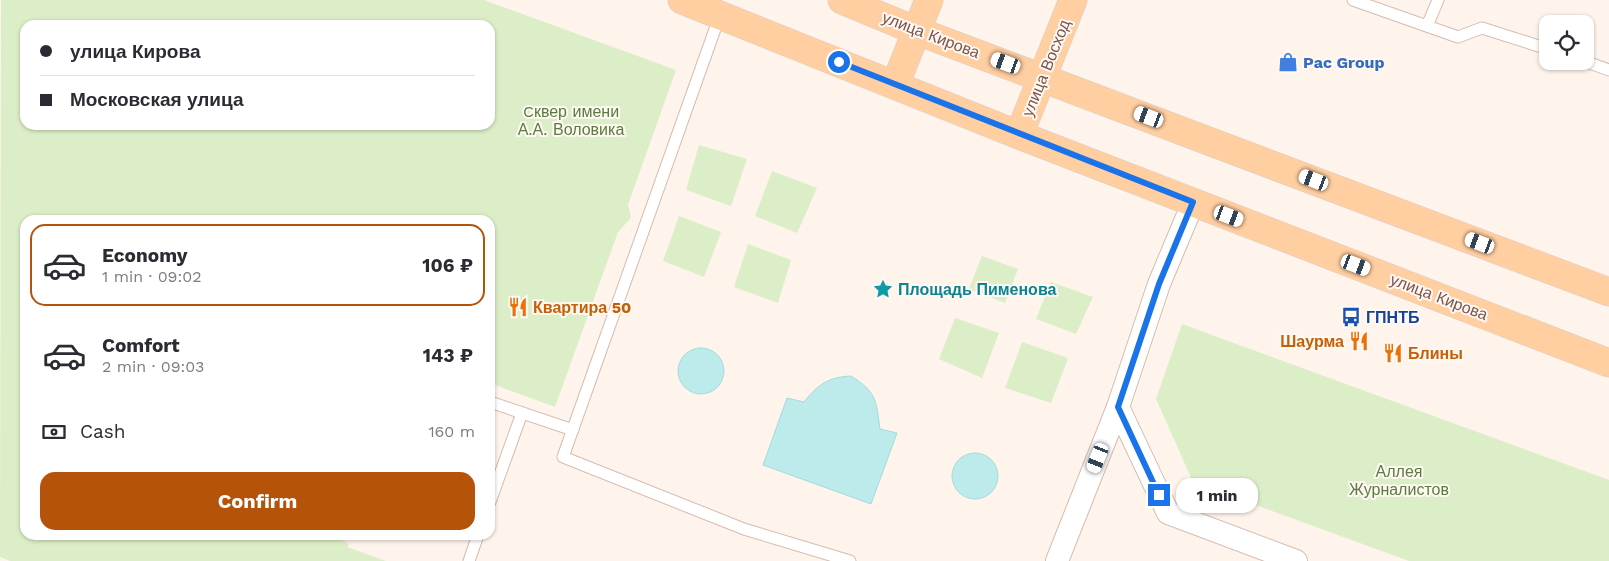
<!DOCTYPE html>
<meta charset="utf-8">
<style>
:root{--surface:#fff;--page:#f7f7f7;--text:#2b2b33;--muted:#7c7c81;--line:#e1e1e2;--accent:#b45309}
body{margin:0;font-family:"Work Sans",sans-serif;background:var(--page);color:var(--text);height:100vh;display:flex;flex-direction:column;font-size:19px;white-space:nowrap}
*{box-sizing:border-box;margin:0}
p{font-size:16px;color:var(--muted)}
.icon{flex:none;width:28px;height:28px;fill:none;stroke:currentColor;stroke-width:2;stroke-linecap:round;stroke-linejoin:round}
.map{position:relative;flex:1;overflow:hidden}
.details{position:absolute;left:20px;top:215px;width:475px;height:325px;display:flex;flex-direction:column;background:var(--surface);border-radius:15px;box-shadow:0 1px 4px #0004}
.details>*{flex:none}
.banner{position:absolute;left:20px;top:20px;width:475px;height:110px;border-radius:15px;box-shadow:0 1px 4px #0004;display:grid;align-content:center;height:110px;padding:0 20px;background:var(--surface)}
.tools{position:absolute;left:1539px;top:15px;display:grid;gap:10px}
.tools a{display:grid;place-items:center;width:55px;height:55px;border-radius:10px;background:var(--surface);box-shadow:0 1px 4px #0004;font-size:25px}
.end{position:absolute;width:22px;height:22px;margin:-11px;border:6px solid #1a73e8;background:#fff;box-shadow:0 0 0 2px #fff}
.from{border-radius:50%}
.bubble{position:absolute;height:35px;border-radius:15px;background:var(--surface);box-shadow:0 1px 4px #0004;font-size:16px;font-weight:700;line-height:35px;text-align:center}
.car{position:absolute;width:15px;height:30px;margin:-15px -8px;border-radius:6px;box-shadow:0 0 4px 1px #0007;background:linear-gradient(#fff 24%,#345 0 40%,#fff 0 76%,#345 0 86%,#fff 0)}
.banner b{display:flex;align-items:center;gap:18px;height:48px;font-size:19px}
.banner b+b{border-top:1px solid var(--line)}
.banner i{width:12px;height:12px;background:var(--text)}
ul{padding:9px 0 0;list-style:none}
li{display:flex;align-items:center;gap:15px;height:82px;margin:0 10px 8px;padding:0 10px;border:2px solid transparent;border-radius:15px}
li div{flex:1}
li b{display:block;font-size:19px}
li em{font-style:normal;font-weight:700}
li.active{border-color:var(--accent)}
li>.icon{width:45px;height:45px;stroke-width:1.5}
.pay{display:flex;align-items:center;gap:12px;height:55px;padding:0 20px;font-size:19px}
.pay p{margin-inline-start:auto}
.button{display:flex;gap:10px;margin-top:auto;padding:10px 20px}
.button a{flex:1;height:58px;border-radius:15px;background:var(--accent);color:#fff;font-size:20px;font-weight:700;line-height:58px;text-align:center}
.map>svg:first-child{display:block}
.green{fill:#dceec7;fill-rule:evenodd}
.water{fill:#bdeaea;stroke:#a2dcdc}
.lines{fill:none;stroke-linecap:round;stroke-linejoin:round}
.service-casing{stroke:#d4bcb1;stroke-width:13}
.minor-casing{stroke:#d4bcb1;stroke-width:24}
.primary-casing{stroke:#dacfcd;stroke-width:29}
.service{stroke:#fff;stroke-width:11}
.minor{stroke:#fff;stroke-width:22}
.primary{stroke:#ffcea1;stroke-width:28}
.route{stroke:#1a73e8;stroke-width:6}
.labels{text-anchor:middle;dominant-baseline:central;stroke-width:4;stroke-linejoin:round;paint-order:stroke}
.street-label{font-size:16px;fill:#7c554b;stroke:#fff8f3}
.shop-label{font-size:16px;font-weight:bold;fill:#366cbe;stroke:#fff8f3;text-anchor:start}
.park-label{font-size:16px;fill:#5a7c3f;stroke:#fff8f3}
.culture-label{font-size:16px;font-weight:bold;fill:#0d838f;stroke:#fff8f3;text-anchor:start}
.food-label{font-size:16px;font-weight:bold;fill:#c56008;stroke:#fff8f3;text-anchor:start}
.transit-label{font-size:16px;font-weight:bold;fill:#164399;stroke:#fff8f3;text-anchor:start}
</style>
<div class="map">
<svg width="1609" height="561" viewBox="0 0 1609 561">
<rect width="100%" height="100%" fill="#fef4eb"/>
<!-- green -->
<g class="green">
<path d="M 1,0 L 484,0 L 676,70 L 628,205 L 631,218 L 618,232 L 555,407 L 490,383 L 490,220 L 25,220 L 25,535 L 333,535 L 349,544 L 347,547 L 386,561 L 10,561 L 0,557 ZM 25,25 L 490,25 L 490,125 L 25,125 Z"/>
<path d="M 699,145 L 747,159 L 731,206 L 686,190 Z"/>
<path d="M 772,171 L 817,188 L 797,233 L 755,216 Z"/>
<path d="M 679,216 L 721,232 L 704,277 L 663,261 Z"/>
<path d="M 748,244 L 791,260 L 778,303 L 734,287 Z"/>
<path d="M 982,256 L 1018,269 L 1005,303 L 969,289 Z"/>
<path d="M 1051,282 L 1093,297 L 1076,334 L 1036,319 Z"/>
<path d="M 955,318 L 999,333 L 982,378 L 939,359 Z"/>
<path d="M 1182,324 L 1609,480 L 1609,561 L 1409,561 L 1193,482 L 1156,399 Z"/>
<path d="M 1022,342 L 1068,358 L 1051,403 L 1005,388 Z"/>
</g>
<!-- water -->
<g class="water">
<circle cx="701" cy="371" r="23"/>
<path d="M 851,376 C 877,392 876,401 880,429 L 897,433 L 871,504 L 763,465 L 787,398 L 804,402 C 818,384 829,377 851,376 Z"/>
<circle cx="975" cy="476" r="23"/>
</g>
<g class="lines">
<defs>
<g id="service">
<path d="M 1353,0 L 1458,37 L 1482,28 L 1548,49"/>
<path d="M 720,15 L 563,457 L 744,529 L 850,561"/>
<path d="M 1427,26 L 1438,0"/>
<path d="M 1584,61 L 1609,70"/>
<path d="M 490,402 L 573,430"/>
<path d="M 490,502 L 522,413"/>
<path d="M 469,561 L 478,535"/>
</g>
<g id="minor">
<path d="M 1118,407 L 1168,513 L 1296,561"/>
<path d="M 1057,561 L 1118,407 L 1159,284 L 1193,203"/>
</g>
<g id="primary">
<path d="M 682,0 L 1019,135 L 1609,363"/>
<path d="M 842,0 L 917,31 L 1609,292"/>
<path d="M 895,85 L 929,0"/>
<path d="M 1019,135 L 1073,0"/>
</g>
</defs>
<!-- service casing -->
<use href="#service" class="service-casing"/>
<!-- minor casing -->
<use href="#minor" class="minor-casing"/>
<!-- primary casing -->
<use href="#primary" class="primary-casing"/>
<!-- service -->
<use href="#service" class="service"/>
<!-- minor -->
<use href="#minor" class="minor"/>
<!-- primary -->
<use href="#primary" class="primary"/>
</g>
<g class="lines">
<!-- route -->
<path class="route" d="M 839,62 L 1193,202 L 1159,284 L 1118,407 L 1159,495"/>
</g>
<!-- icons -->
<defs>
<symbol id="shop-bare" viewBox="-9 -9 18 18"><path d="M-5-2.5h2.3a2.7 3.5 0 0 1 5.4 0H5L5.5 6h-11ZM-1.5-2.5h3a1.5 2.3 0 0 0-3 0Z" fill="#3f7fe0" stroke="#fff8f3" stroke-width="2.5" paint-order="stroke"/></symbol>
<symbol id="sight-bare" viewBox="-9 -9 18 18"><path d="M0-6L1.8-2.2L6-1.7L2.9 1.2L3.7 5.4L0 3.3L-3.7 5.4L-2.9 1.2L-6-1.7L-1.8-2.2Z" fill="#0f9aa8" stroke="#fff8f3" stroke-width="2.5" paint-order="stroke"/></symbol>
<symbol id="restaurant-bare" viewBox="-9 -9 18 18"><path d="M-5-6h1v4h1v-4h1v4h1v-4h1v5L-1.5 .5V6h-2V.5L-5-1ZM5-6V6H3V1.5H1.5Q1.5-4 5-6Z" fill="#e8710a" stroke="#fff8f3" stroke-width="2.5" paint-order="stroke"/></symbol>
<symbol id="bus-bare" viewBox="-9 -9 18 18"><path d="M-5-6H5V4H4V6H2V4H-2V6H-4V4H-5ZM-3.5-4V0h7V-4ZM-3.5 1.2v1.5H-2V1.2ZM2 1.2v1.5H3.5V1.2Z" fill="#1a4fb4" stroke="#fff8f3" stroke-width="2.5" paint-order="stroke"/></symbol>
</defs>
<g fill-rule="evenodd">
<use href="#shop-bare" x="1274" y="48" width="28" height="28"/>
<use href="#sight-bare" x="869" y="275" width="28" height="28"/>
<use href="#restaurant-bare" x="504" y="293" width="28" height="28"/>
<use href="#bus-bare" x="1337" y="303" width="28" height="28"/>
<use href="#restaurant-bare" x="1345" y="327" width="28" height="28"/>
<use href="#restaurant-bare" x="1379" y="339" width="28" height="28"/>
</g>
<g class="labels">
<!-- street labels -->
<g class="street-label">
<text transform="translate(931 35) rotate(21)">улица Кирова</text>
<text transform="translate(1046 68) rotate(-68)">улица Восход</text>
<text transform="translate(1439 297) rotate(21)">улица Кирова</text>
</g>
<!-- shop labels -->
<g class="shop-label">
<text x="1303" y="62">Pac Group</text>
</g>
<!-- park labels -->
<g class="park-label">
<text x="571" y="111">Cквер имени<tspan x="571" dy="18">А.А. Воловика</tspan></text>
<text x="1399" y="471">Аллея<tspan x="1399" dy="18">Журналистов</tspan></text>
</g>
<!-- culture labels -->
<g class="culture-label">
<text x="898" y="289">Площадь Пименова</text>
</g>
<!-- food labels -->
<g class="food-label">
<text x="533" y="307">Квартира 50</text>
<text x="1344" y="341" text-anchor="end">Шаурма</text>
<text x="1408" y="353">Блины</text>
</g>
<!-- transit labels -->
<g class="transit-label">
<text x="1366" y="317">ГПНТБ</text>
</g>
</g>
</svg>
<div class="tools">
<a><svg class="icon" aria-label="locate" viewBox="0 0 24 24"><circle cx="12" cy="12" r="6"/><path d="M12 2v4M12 18v4M2 12h4M18 12h4"/></svg></a>
</div>
<i class="end from" style="left:839px;top:62px"></i>
<i class="end" style="left:1159px;top:495px"></i>
<div class="bubble" style="left:1176px;top:478px;width:82px">1 min</div>
<i class="car" style="left:1006px;top:63px;rotate:290deg"></i>
<i class="car" style="left:1149px;top:117px;rotate:291deg"></i>
<i class="car" style="left:1314px;top:180px;rotate:291deg"></i>
<i class="car" style="left:1229px;top:216px;rotate:111deg"></i>
<i class="car" style="left:1480px;top:243px;rotate:291deg"></i>
<i class="car" style="left:1356px;top:265px;rotate:111deg"></i>
<i class="car" style="left:1098px;top:458px;rotate:202deg"></i>
<div class="banner">
<b><i class="from"></i>улица Кирова</b>
<b><i></i>Московская улица</b>
</div>
<section class="details">
<ul>
<li class="active"><svg class="icon" aria-label="car" viewBox="0 0 24 24"><path d="M5 17H2v-5l4-1 3-4h7l3 4 3 1v5h-3M9 17h6M6 11h13"/><circle cx="7" cy="17" r="2"/><circle cx="17" cy="17" r="2"/></svg><div><b>Economy</b><p>1 min · 09:02</p></div><em>106 ₽</em></li>
<li><svg class="icon" aria-label="car" viewBox="0 0 24 24"><path d="M5 17H2v-5l4-1 3-4h7l3 4 3 1v5h-3M9 17h6M6 11h13"/><circle cx="7" cy="17" r="2"/><circle cx="17" cy="17" r="2"/></svg><div><b>Comfort</b><p>2 min · 09:03</p></div><em>143 ₽</em></li>
</ul>
<div class="pay"><svg class="icon" aria-label="cash" viewBox="0 0 24 24"><path d="M3 7h18v10H3z"/><circle cx="12" cy="12" r="2"/></svg>Cash<p>160 m</p></div>
<div class="button"><a>Confirm</a></div>
</section>
</div>
